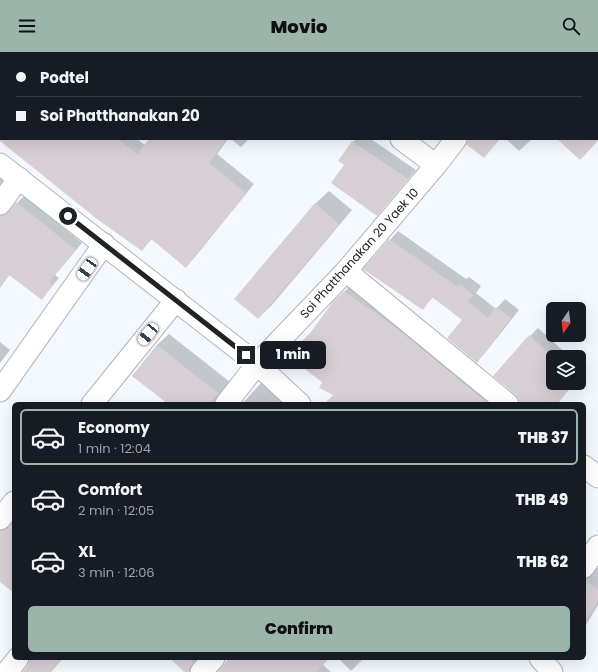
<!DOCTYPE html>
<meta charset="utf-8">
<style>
:root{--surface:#171b24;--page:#20242c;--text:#f1f3f6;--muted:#9ea1a6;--line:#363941;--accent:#9bb5ab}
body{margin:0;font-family:Poppins,sans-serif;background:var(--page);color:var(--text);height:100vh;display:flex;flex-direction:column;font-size:15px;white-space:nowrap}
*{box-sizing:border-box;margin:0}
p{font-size:13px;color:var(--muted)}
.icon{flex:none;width:22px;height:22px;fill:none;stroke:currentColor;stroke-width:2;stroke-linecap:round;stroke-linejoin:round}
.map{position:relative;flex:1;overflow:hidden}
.side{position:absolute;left:12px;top:350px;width:574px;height:258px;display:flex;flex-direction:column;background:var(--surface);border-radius:6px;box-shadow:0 4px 16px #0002}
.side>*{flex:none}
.banner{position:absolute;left:0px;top:0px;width:598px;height:88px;box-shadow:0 4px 16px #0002;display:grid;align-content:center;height:88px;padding:0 16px;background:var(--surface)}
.needle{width:26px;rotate:194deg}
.fabs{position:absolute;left:546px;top:250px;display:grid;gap:8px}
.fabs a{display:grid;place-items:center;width:40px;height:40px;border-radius:6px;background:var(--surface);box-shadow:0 4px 16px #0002;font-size:20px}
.end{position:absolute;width:18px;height:18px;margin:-9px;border:5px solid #202325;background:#fff;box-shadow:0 0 0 2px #fff}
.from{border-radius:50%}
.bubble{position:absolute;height:28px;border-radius:6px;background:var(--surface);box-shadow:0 4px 16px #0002;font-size:13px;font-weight:800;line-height:28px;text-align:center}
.car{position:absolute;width:12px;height:24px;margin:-12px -6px;border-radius:5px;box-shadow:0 0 3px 1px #0007;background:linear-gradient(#fff 24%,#345 0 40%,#fff 0 76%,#345 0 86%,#fff 0)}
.banner b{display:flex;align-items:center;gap:14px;height:38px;font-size:15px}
.banner b+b{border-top:1px solid var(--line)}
.banner i{width:10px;height:10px;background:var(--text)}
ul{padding:7px 0 0;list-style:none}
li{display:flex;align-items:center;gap:12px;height:56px;margin:0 8px 6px;padding:0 8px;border:2px solid transparent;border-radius:6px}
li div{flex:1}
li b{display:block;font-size:15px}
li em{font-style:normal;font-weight:800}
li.current{border-color:var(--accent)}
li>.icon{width:36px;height:36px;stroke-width:1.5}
.action{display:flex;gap:8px;margin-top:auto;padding:8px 16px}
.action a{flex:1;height:46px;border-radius:6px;background:var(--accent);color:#111;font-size:16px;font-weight:800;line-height:46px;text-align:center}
header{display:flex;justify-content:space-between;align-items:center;height:52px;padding:0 16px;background:var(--accent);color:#111;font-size:18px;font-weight:800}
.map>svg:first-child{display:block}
.shadow{fill:#0003}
.building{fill:#d8cfd4}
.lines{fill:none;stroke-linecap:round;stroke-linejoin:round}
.minor-casing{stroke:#b1b6bd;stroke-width:23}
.minor{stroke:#fff;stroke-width:21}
.route{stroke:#202325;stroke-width:5}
.labels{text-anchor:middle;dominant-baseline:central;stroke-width:3.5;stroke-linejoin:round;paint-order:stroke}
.street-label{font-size:12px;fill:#202325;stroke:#fff}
</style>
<header><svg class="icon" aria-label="menu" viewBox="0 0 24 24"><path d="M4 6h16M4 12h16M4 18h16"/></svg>Movio<svg class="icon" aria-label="search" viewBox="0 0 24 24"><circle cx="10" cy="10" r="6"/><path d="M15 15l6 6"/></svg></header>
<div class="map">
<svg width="598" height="620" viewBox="0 0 598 620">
<rect width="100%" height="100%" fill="#f4f9ff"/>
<!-- shadow -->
<g class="shadow">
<path d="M 0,0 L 12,0 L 1,1 L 1,19 Z"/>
<path d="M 44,0 L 105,0 L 104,1 Z"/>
<path d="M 135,0 L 149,0 L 148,1 Z"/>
<path d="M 176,0 L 228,0 L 230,1 L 177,1 Z"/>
<path d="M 357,0 L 429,0 L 430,1 L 358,1 Z"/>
<path d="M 445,0 L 515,0 L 516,1 L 445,1 Z"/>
<path d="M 540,0 L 598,0 L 598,88 L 559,87 L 597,87 L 597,1 L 539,1 Z"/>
<path d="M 1,45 L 1,87 L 137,87 L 145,93 L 150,87 L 228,87 L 217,102 L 254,132 L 195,205 L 186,214 L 152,187 L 141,198 L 0,88 Z"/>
<path d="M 231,87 L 249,87 L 241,95 Z"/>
<path d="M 355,87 L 371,87 L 416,118 L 377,163 L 345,112 L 340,109 Z"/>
<path d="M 506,87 L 532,87 L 519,99 Z"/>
<path d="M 0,119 L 7,124 L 0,133 Z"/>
<path d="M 329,139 L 352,158 L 272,253 L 258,266 L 315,152 Z"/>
<path d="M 24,144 L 82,191 L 55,223 L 59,226 L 42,246 L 10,222 L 0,236 L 0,155 L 6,157 L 12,156 Z"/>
<path d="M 398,179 L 466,227 L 469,225 L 481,234 L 476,241 L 496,257 L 505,247 L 519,258 L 485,301 L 477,309 L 463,268 L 433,245 L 422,257 L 390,188 Z"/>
<path d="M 353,231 L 496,352 L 334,352 L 335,342 L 323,329 L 311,281 L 332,252 Z"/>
<path d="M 538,276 L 569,304 L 570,303 L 573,305 L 553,305 L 553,331 L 574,331 L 557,352 L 524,352 L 530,284 Z"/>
<path d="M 169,282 L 230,330 L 225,339 L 235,352 L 170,352 L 133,324 L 157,293 Z"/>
<path d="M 0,290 L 10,298 L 0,311 Z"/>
<path d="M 579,310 L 587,316 L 579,325 Z"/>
<path d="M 262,330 L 299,352 L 242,352 Z"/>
<path d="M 9,467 L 14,467 L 14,539 L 0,529 L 0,476 Z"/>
<path d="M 598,516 L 598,553 L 584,576 L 584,525 L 592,517 Z"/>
<path d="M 31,606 L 63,606 L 51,620 L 24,620 L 29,614 Z"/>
<path d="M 171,606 L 201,606 L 209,620 L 185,620 Z"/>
<path d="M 230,606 L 329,606 L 323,613 L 331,620 L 218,620 Z"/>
<path d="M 338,606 L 364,606 L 351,619 Z"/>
</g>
<!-- building -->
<g class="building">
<path d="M 0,87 L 118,87 L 137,102 L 149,87 L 227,87 L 209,111 L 246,141 L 186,216 L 151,187 L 142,199 L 97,167 L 0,89 Z"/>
<path d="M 468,87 L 500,87 L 484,106 L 466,92 Z"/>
<path d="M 557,87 L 598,87 L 598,89 L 580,108 Z"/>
<path d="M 352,89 L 408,127 L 377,164 L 331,131 L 344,113 L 338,109 Z"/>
<path d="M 16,150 L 76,198 L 49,230 L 53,233 L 42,248 L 9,223 L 0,235 L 0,164 L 5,163 L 9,159 Z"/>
<path d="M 315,151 L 339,172 L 258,267 L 234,247 Z"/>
<path d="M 389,187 L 458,235 L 460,232 L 473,243 L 468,249 L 488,266 L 496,255 L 511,266 L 477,311 L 447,286 L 462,268 L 432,245 L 423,258 L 363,217 Z"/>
<path d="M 344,239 L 399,278 L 489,352 L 324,352 L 333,343 L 319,336 L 322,330 L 287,304 L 311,280 L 332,251 Z"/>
<path d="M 529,283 L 553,305 L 553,331 L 574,331 L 557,352 L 520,352 L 519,347 L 516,343 L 493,324 Z"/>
<path d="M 157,293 L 218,341 L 209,352 L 168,352 L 132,324 Z"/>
<path d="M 14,469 L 14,541 L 0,530 L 0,479 L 5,478 Z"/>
<path d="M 584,528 L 598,537 L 598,549 L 584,571 Z"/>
<path d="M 30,606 L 62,606 L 51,620 L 22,620 L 28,613 Z"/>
<path d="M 170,606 L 189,606 L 193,611 L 189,617 L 189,620 L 184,620 Z"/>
<path d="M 229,606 L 329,606 L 316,620 L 217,620 Z"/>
</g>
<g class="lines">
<defs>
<g id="minor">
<path d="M 11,0 L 13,1"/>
<path d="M 286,0 L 287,1"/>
<path d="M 430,0 L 432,1"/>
<path d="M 30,1 L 31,0"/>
<path d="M 524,1 L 525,0"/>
<path d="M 0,33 L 1,32"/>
<path d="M 401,87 L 436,113"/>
<path d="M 0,112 L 257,312 L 300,352"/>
<path d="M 0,152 L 19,126"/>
<path d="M 346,219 L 508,352"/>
<path d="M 0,339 L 104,192"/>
<path d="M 92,352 L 176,248"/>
<path d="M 226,352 L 257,312 L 346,219 L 436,113 L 456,87"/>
<path d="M 584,414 L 598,425"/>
<path d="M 0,467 L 14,450"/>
<path d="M 584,515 L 598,494"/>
<path d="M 540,606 L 552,620"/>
<path d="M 7,620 L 18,606"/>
<path d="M 201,620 L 214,606"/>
</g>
</defs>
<!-- minor casing -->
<use href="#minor" class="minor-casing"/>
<!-- minor -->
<use href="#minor" class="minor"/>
</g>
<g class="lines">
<!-- route -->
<path class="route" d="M 68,164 L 246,303"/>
</g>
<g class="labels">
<!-- street labels -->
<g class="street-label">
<text transform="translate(359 201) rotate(-48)">Soi Phatthanakan 20 Yaek 10</text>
</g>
</g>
</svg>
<div class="fabs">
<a><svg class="needle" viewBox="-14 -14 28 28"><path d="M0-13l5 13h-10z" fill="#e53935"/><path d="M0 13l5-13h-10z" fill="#9ea1a6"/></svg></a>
<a><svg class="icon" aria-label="layers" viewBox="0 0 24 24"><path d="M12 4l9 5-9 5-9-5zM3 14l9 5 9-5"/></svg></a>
</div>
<i class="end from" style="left:68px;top:164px"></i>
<i class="end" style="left:246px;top:303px"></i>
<div class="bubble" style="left:260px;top:289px;width:66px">1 min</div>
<i class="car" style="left:87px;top:217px;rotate:215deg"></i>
<i class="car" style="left:148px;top:282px;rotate:219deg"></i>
<div class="banner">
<b><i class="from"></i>Podtel</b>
<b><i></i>Soi Phatthanakan 20</b>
</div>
<section class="side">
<ul>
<li class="current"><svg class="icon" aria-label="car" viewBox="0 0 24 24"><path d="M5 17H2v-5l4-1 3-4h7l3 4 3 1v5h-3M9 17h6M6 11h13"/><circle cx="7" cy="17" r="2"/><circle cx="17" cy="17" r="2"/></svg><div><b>Economy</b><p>1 min · 12:04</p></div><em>THB 37</em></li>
<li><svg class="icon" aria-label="car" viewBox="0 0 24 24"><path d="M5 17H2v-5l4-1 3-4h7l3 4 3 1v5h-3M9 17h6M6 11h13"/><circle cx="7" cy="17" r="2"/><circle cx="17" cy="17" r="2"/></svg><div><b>Comfort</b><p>2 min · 12:05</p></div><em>THB 49</em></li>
<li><svg class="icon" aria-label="car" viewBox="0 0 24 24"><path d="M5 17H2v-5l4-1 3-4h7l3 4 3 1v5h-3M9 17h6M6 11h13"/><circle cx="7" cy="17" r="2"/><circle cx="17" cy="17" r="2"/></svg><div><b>XL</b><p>3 min · 12:06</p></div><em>THB 62</em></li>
</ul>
<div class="action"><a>Confirm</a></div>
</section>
</div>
